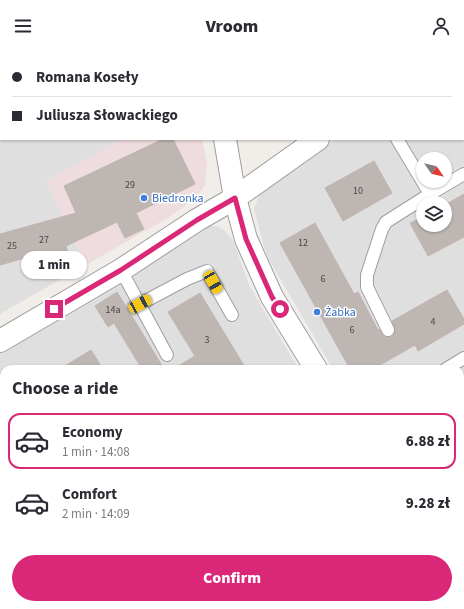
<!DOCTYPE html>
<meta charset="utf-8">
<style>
:root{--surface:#fff;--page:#f2f2f3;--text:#2b2b33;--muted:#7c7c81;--line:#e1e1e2;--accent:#db2777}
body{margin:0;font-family:"Source Sans 3",sans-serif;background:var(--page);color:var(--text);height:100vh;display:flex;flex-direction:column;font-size:15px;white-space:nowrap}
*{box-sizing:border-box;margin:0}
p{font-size:13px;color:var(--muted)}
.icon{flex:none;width:22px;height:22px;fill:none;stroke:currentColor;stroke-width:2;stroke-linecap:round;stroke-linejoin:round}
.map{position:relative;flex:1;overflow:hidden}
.panel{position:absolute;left:0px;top:313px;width:464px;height:244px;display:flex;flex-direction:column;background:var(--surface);border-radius:12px 12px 0 0;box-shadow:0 1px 3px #0004}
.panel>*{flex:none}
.banner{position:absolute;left:0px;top:0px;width:464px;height:88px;box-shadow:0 1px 3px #0004;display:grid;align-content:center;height:88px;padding:0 12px;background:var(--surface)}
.needle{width:26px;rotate:124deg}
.tools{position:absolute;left:416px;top:100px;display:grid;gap:8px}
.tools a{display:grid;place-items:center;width:36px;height:36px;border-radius:50%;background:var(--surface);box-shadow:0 1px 3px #0004;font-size:20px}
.end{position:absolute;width:18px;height:18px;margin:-9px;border:5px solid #db2777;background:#fff;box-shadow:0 0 0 2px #fff}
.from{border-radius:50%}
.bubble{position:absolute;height:28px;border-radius:14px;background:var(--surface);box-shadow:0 1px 3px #0004;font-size:13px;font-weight:800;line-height:28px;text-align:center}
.car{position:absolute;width:12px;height:24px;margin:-12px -6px;border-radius:5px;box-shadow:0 0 3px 1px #0007;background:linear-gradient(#f5c518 24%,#345 0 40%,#f5c518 0 76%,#345 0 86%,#f5c518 0)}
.banner b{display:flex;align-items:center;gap:14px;height:38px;font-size:15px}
.banner b+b{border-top:1px solid var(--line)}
.banner i{width:10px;height:10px;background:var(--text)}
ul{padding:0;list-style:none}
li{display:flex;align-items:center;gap:12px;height:56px;margin:0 8px 6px;padding:0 4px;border:2px solid transparent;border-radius:12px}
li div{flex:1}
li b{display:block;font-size:15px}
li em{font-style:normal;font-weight:800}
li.current{border-color:var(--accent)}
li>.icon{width:36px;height:36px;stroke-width:1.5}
h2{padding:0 12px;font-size:18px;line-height:48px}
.cta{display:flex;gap:8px;margin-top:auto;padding:8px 12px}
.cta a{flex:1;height:46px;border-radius:24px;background:var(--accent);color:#fff;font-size:16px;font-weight:800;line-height:46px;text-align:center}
header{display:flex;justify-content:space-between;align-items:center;height:52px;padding:0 12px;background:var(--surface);font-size:18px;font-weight:800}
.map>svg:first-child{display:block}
.residential{fill:#e0dfdf;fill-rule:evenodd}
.commercial{fill:#efdcde}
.parking{fill:#dedede}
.building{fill:#beb6b3;stroke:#c1b4ae}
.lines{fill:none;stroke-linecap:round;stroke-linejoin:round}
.service-casing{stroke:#9f9f9f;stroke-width:14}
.minor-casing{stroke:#9f9f9f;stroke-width:24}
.tertiary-casing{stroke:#9f9f9f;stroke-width:24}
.service{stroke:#fff;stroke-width:12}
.minor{stroke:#fff;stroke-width:22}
.tertiary{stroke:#fff;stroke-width:22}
.route{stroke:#db2777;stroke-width:5}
.shop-dot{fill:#3f7fe0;stroke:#fff;stroke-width:1.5}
.labels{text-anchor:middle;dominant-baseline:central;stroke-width:3;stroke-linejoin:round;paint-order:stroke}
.number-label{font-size:10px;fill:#494746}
.shop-label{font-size:12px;fill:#366cbe;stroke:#fff;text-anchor:start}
</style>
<header><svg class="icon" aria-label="menu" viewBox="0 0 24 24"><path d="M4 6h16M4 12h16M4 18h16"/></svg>Vroom<svg class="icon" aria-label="person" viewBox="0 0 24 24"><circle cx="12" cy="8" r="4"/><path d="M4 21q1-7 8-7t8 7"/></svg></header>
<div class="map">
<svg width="464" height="557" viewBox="0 0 464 557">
<rect width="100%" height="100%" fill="#f1eeea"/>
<!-- residential -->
<g class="residential">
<path d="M 73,0 L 186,0 L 186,1 L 72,1 Z"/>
<path d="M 458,0 L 464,0 L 464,440 L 460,443 L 460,317 L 333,317 L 269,208 L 264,195 L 254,157 L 258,146 L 265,137 L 336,87 L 463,87 L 463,1 L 457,1 ZM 423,107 L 445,107 L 445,129 L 423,129 ZM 423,151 L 445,151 L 445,173 L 423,173 Z"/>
<path d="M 0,43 L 1,43 L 1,87 L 123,87 L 46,129 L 86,213 L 0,262 Z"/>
<path d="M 203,174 L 218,174 L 225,179 L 233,188 L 250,235 L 299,317 L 4,317 L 4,553 L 286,553 L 279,557 L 0,557 L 0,296 Z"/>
</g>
<!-- commercial -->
<path class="commercial" d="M 123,87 L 202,87 L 207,113 L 205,133 L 196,146 L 166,167 L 86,213 L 46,129 Z"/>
<!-- parking -->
<path class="parking" d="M 464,88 L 464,110 L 463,111 L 453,95 Z"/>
<!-- building -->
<g class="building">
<path d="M 163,87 L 173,87 L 195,132 L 136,161 L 144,177 L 125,186 L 117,170 L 66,194 L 68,201 L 51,206 L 49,199 L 0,213 L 0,182 L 76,161 L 64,134 Z"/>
<path d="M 374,109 L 392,141 L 343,169 L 325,136 Z"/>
<path d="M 464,142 L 464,185 L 428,204 L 410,171 L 423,165 L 423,173 L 445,173 L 445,153 Z"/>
<path d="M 315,171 L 354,242 L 358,240 L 378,278 L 379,277 L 384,284 L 388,285 L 392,285 L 394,282 L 395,278 L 392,269 L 447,238 L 464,267 L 464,272 L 418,299 L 415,293 L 373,317 L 350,317 L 280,191 Z"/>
<path d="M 117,240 L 130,261 L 164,317 L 142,317 L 114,271 L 108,275 L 95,254 Z"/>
<path d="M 200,241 L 246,317 L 173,317 L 195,304 L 168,260 Z"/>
<path d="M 91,298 L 103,317 L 60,317 Z"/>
</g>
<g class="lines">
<defs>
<g id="service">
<path d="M 397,87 L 430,142"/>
<path d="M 121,218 L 167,303"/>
<path d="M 140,252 L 187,227 L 207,219 L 232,263"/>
<path d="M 388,278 L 367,235 L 367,223 L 382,177 L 386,170 L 430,142 L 464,122"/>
<path d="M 446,317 L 464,306"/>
<path d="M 0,432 L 4,432"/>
</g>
<g id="minor">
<path d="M 57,1 L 59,0"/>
<path d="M 441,1 L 443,0"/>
<path d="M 0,33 L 1,32"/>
<path d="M 0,289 L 121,218 L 197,168 L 235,146 L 318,87"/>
</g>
<g id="tertiary">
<path d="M 206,0 L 206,1"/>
<path d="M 225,87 L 235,146 L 246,187 L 272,245 L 316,317"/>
<path d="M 460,465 L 464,462"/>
<path d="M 458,553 L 460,557"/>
<path d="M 311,557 L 318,553"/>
</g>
</defs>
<!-- service casing -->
<use href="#service" class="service-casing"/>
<!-- minor casing -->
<use href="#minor" class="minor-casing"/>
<!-- tertiary casing -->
<use href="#tertiary" class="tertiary-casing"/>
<!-- service -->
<use href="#service" class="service"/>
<!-- minor -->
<use href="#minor" class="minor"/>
<!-- tertiary -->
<use href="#tertiary" class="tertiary"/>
</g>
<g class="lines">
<!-- route -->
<path class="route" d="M 54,257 L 121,218 L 197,168 L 235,146 L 246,187 L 272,245 L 280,257"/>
</g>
<!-- markers -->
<g class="shop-dot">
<circle cx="144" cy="146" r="4"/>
<circle cx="317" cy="260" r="4"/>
</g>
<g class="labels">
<!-- number labels -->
<g class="number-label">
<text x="130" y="133">29</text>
<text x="358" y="139">10</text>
<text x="44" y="188">27</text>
<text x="303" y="191">12</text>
<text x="12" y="194">25</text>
<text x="323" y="227">6</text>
<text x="113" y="258">14a</text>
<text x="433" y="270">4</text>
<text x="352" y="278">6</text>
<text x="207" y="288">3</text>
</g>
<!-- shop labels -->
<g class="shop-label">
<text x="152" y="146">Biedronka</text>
<text x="325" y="260">Żabka</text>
</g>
</g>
</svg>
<div class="tools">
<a><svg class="needle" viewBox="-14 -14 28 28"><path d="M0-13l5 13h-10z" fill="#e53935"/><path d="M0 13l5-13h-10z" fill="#7c7c81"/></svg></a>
<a><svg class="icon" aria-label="layers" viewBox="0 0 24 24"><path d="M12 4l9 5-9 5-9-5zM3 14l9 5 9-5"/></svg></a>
</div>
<i class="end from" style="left:280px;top:257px"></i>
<i class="end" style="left:54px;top:257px"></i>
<div class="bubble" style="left:21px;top:199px;width:66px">1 min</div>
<i class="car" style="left:213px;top:230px;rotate:150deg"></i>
<i class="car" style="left:140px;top:252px;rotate:61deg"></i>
<div class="banner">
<b><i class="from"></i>Romana Koseły</b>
<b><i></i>Juliusza Słowackiego</b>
</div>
<section class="panel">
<h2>Choose a ride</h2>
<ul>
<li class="current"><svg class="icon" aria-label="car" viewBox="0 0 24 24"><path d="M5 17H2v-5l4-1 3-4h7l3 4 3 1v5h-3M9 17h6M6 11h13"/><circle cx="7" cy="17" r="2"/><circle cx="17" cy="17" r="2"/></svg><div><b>Economy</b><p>1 min · 14:08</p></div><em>6.88 zł</em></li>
<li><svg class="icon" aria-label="car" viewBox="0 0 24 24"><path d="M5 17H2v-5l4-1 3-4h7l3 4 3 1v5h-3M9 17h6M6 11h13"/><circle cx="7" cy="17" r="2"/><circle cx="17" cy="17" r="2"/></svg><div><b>Comfort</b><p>2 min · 14:09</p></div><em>9.28 zł</em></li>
</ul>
<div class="cta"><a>Confirm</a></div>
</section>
</div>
